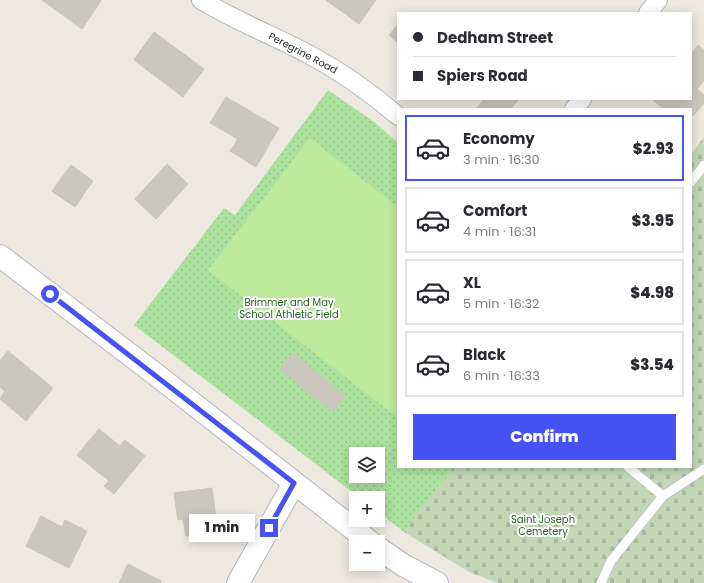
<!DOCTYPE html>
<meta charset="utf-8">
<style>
:root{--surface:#fff;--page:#f2f2f3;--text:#2b2b33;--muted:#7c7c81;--line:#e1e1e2;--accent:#4652f4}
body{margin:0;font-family:Poppins,sans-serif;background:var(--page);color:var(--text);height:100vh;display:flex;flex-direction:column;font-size:15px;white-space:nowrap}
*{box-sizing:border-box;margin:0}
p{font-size:13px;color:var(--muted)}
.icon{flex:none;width:22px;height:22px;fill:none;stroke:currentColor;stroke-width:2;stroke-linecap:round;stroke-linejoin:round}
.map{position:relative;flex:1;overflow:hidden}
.details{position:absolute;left:397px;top:108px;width:295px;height:360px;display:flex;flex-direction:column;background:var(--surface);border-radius:0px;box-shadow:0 2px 10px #0003}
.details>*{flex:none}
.banner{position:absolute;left:397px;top:12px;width:295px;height:88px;border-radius:0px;box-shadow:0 2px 10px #0003;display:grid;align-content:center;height:88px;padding:0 16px;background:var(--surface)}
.buttons{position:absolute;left:349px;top:447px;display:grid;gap:8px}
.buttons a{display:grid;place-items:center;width:36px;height:36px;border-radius:0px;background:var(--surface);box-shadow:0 2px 10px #0003;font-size:20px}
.end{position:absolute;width:18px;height:18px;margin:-9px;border:5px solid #4652f4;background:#fff;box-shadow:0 0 0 2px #fff}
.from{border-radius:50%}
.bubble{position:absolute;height:28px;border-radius:0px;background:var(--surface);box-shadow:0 2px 10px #0003;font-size:13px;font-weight:800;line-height:28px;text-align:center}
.banner b{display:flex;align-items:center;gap:14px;height:38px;font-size:15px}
.banner b+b{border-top:1px solid var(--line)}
.banner i{width:10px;height:10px;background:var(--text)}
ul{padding:7px 0 0;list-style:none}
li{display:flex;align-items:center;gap:12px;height:66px;margin:0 8px 6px;padding:0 8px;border:2px solid var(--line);border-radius:0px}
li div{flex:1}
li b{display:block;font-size:15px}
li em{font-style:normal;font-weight:800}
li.current{border-color:var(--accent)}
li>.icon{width:36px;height:36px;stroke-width:1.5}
.action{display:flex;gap:8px;margin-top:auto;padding:8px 16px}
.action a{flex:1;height:46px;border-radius:0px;background:var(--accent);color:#fff;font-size:16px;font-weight:800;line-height:46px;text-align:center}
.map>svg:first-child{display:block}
.cemetery{fill:url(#cemetery-stones)}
.park{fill:url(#park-dots);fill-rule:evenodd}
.pitch{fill:#bee89b}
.building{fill:#c9c7be;stroke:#c9c5b9}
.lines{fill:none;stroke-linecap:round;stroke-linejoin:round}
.lane-casing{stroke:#b3b4bf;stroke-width:10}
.street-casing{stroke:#b3b4bf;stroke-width:20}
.secondary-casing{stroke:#b3b4bf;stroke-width:24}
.lane{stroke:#fff;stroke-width:9}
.street{stroke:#fff;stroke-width:18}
.secondary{stroke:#fff;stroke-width:22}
.route{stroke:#4652f4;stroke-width:5}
.labels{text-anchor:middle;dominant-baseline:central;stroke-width:4;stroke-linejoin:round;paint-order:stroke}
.street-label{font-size:10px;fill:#2c2c2c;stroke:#fff}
.park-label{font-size:10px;fill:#24681e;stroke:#fff}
</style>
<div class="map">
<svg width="704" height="583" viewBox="0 0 704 583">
<defs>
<pattern id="cemetery-stones" width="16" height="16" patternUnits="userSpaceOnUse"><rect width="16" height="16" fill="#c3d7b7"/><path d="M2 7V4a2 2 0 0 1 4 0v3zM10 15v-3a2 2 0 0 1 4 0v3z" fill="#a8b99e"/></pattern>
<pattern id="park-dots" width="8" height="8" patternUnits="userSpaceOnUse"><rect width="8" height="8" fill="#ade29e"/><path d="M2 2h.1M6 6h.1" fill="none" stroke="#95c288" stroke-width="1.8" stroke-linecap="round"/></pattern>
</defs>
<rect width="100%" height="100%" fill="#ede9e0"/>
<!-- cemetery -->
<path class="cemetery" d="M 704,137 L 704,583 L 498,583 L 469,572 L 404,532 L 453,467 L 691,467 L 691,154 Z"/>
<!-- park -->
<path class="park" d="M 328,90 L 377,124 L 398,143 L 398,467 L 453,467 L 404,532 L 378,512 L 378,498 L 360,498 L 134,325 L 224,208 L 235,215 ZM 356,454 L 378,454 L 378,476 L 356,476 Z"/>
<!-- pitch -->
<path class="pitch" d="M 310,138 L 398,207 L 398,418 L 208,270 Z"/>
<!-- building -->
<g class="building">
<path d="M 42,0 L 100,0 L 101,1 L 82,29 Z"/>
<path d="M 326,0 L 376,0 L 359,24 Z"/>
<path d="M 398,24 L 398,43 L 389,35 Z"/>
<path d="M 154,32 L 204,69 L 183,97 L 134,60 Z"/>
<path d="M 698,45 L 704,50 L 704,81 L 697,89 L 704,95 L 704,103 L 693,116 L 691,115 L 691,109 L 664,109 L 653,100 L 653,99 L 691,99 L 691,54 Z"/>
<path d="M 226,97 L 279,128 L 256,167 L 230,151 L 238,139 L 210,123 Z"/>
<path d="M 484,99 L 519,99 L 511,109 L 476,109 Z"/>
<path d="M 167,164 L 188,184 L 156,219 L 135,199 Z"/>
<path d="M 71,165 L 93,181 L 75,207 L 52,191 Z"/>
<path d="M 8,351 L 53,388 L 26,421 L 0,399 L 5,391 L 0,387 L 0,361 Z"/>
<path d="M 293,353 L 345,396 L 332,412 L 280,369 Z"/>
<path d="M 99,429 L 120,446 L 125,440 L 145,456 L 114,494 L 104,486 L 109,481 L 77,455 Z"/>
<path d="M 212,488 L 218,532 L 186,536 L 183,519 L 178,520 L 174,493 Z"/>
<path d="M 41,516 L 62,527 L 65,520 L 87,531 L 69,568 L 26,546 Z"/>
<path d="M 128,564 L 161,581 L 160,583 L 119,583 Z"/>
</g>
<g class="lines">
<defs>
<g id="lane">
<path d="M 691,182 L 704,165"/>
<path d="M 628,467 L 663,496"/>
<path d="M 601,583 L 611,561 L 663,496 L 704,469"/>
</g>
<g id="street">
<path d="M 201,0 C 236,21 274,36 310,55 C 342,72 371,93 398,116"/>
<path d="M 648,13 L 658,0"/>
<path d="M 574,109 L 582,99"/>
</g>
<g id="secondary">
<path d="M 0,256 L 150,370 L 370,542"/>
<path d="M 378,548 L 403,565 L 437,583"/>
<path d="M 238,583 L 294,483"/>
</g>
</defs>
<!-- lane casing -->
<use href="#lane" class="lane-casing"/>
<!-- street casing -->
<use href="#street" class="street-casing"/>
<!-- secondary casing -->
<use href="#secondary" class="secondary-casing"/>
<!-- lane -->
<use href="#lane" class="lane"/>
<!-- street -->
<use href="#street" class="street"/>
<!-- secondary -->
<use href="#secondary" class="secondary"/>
</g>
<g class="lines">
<!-- route -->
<path class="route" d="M 50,294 L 294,483 L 269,528"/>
</g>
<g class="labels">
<!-- street labels -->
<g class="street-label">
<text transform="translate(303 53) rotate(28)">Peregrine Road</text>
</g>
<!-- park labels -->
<g class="park-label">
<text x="289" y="302">Brimmer and May<tspan x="289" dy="12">School Athletic Field</tspan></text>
<text x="543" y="519">Saint Joseph<tspan x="543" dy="12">Cemetery</tspan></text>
</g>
</g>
</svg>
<div class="buttons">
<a><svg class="icon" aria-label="layers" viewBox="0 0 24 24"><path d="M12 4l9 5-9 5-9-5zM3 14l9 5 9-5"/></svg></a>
<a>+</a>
<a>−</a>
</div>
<i class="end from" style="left:50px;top:294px"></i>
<i class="end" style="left:269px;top:528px"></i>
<div class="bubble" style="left:189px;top:514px;width:66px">1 min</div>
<div class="banner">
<b><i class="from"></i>Dedham Street</b>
<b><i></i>Spiers Road</b>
</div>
<section class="details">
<ul>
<li class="current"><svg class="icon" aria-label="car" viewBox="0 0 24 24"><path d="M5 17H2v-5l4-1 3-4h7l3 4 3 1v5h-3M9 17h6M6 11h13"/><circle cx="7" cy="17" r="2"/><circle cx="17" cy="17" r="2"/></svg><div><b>Economy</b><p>3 min · 16:30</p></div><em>$2.93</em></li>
<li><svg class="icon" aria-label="car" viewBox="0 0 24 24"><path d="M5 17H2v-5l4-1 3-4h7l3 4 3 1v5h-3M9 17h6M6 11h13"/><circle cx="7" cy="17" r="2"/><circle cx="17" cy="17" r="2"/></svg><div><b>Comfort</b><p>4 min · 16:31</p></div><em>$3.95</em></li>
<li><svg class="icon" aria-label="car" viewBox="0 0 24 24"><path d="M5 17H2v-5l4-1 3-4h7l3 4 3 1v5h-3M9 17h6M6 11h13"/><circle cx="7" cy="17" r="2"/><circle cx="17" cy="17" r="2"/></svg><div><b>XL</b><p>5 min · 16:32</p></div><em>$4.98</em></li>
<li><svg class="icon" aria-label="car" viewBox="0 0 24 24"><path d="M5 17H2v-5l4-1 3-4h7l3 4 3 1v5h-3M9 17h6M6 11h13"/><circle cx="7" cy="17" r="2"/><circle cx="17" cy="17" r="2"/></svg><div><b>Black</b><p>6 min · 16:33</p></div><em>$3.54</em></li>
</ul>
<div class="action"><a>Confirm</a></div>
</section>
</div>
